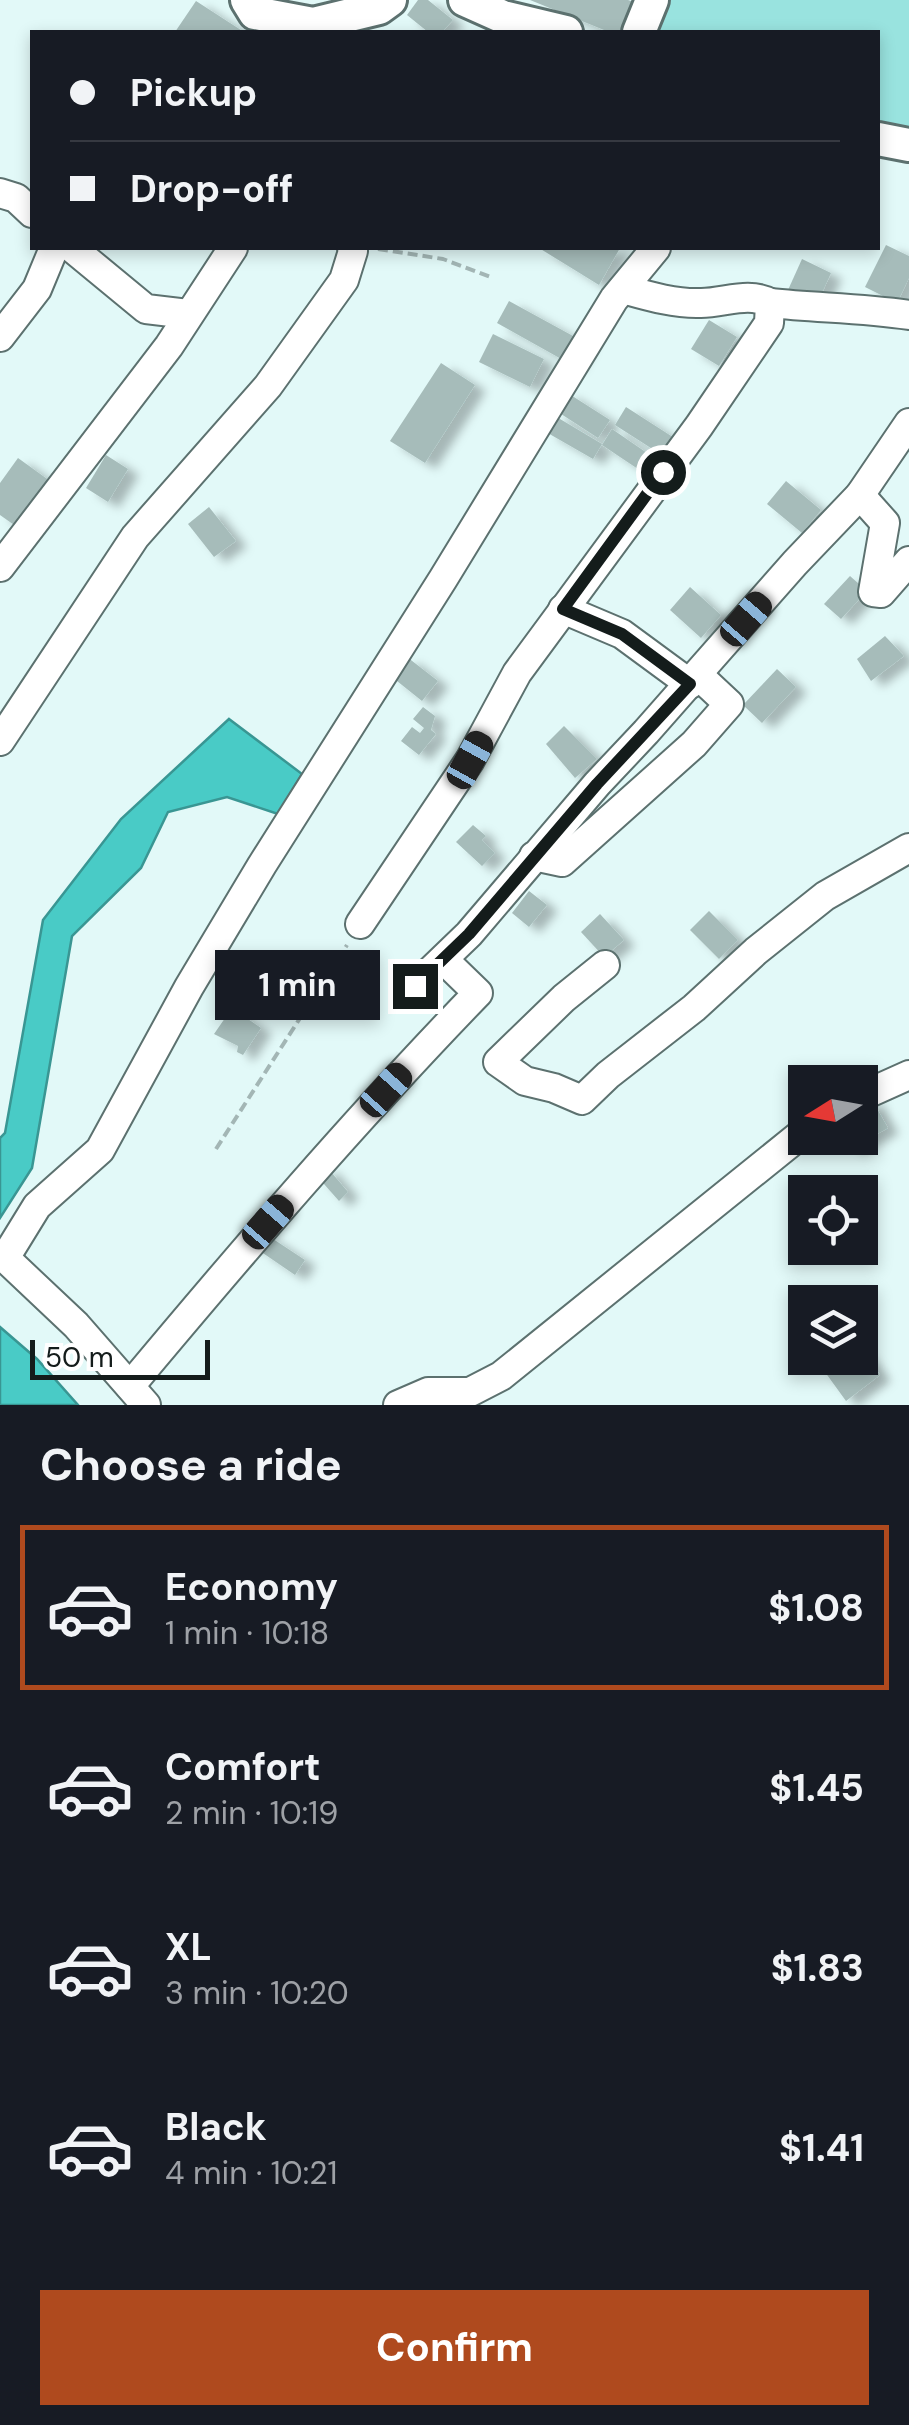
<!DOCTYPE html>
<meta charset="utf-8">
<style>
:root{--surface:#171b24;--page:#20242c;--text:#f1f3f6;--muted:#9ea1a6;--line:#363941;--accent:#af4a1e}
body{margin:0;font-family:"DM Sans",sans-serif;background:var(--page);color:var(--text);height:100vh;display:flex;flex-direction:column;font-size:38px;white-space:nowrap}
*{box-sizing:border-box;margin:0}
p{font-size:32px;color:var(--muted)}
.icon{flex:none;width:55px;height:55px;fill:none;stroke:currentColor;stroke-width:2;stroke-linecap:round;stroke-linejoin:round}
.map{position:relative;height:1405px;overflow:hidden}
.sheet{display:flex;flex-direction:column;background:var(--surface);flex:1}
.sheet>*{flex:none}
.top-card{position:absolute;left:30px;top:30px;width:850px;height:220px;border-radius:0px;box-shadow:0 5px 15px #0003;display:grid;align-content:center;height:220px;padding:0 40px;background:var(--surface)}
.needle{width:65px;rotate:259deg}
.fabs{position:absolute;left:788px;top:1065px;display:grid;gap:20px}
.fabs a{display:grid;place-items:center;width:90px;height:90px;border-radius:0px;background:var(--surface);box-shadow:0 5px 15px #0003;font-size:50px}
.scale{position:absolute;left:30px;bottom:25px;width:180px;box-sizing:border-box;padding-left:10px;border:5px solid #141c1b;border-top:0;font-size:28px;line-height:35px;white-space:nowrap;color:#141c1b;-webkit-text-stroke:8px #fff;paint-order:stroke}
.end{position:absolute;width:45px;height:45px;margin:-22px;border:12px solid #141c1b;background:#fff;box-shadow:0 0 0 5px #fff}
.from{border-radius:50%}
.bubble{position:absolute;height:70px;border-radius:0px;background:var(--surface);box-shadow:0 5px 15px #0003;font-size:32px;font-weight:700;line-height:70px;text-align:center}
.car{position:absolute;width:30px;height:60px;margin:-30px -15px;border-radius:12px;box-shadow:0 0 8px 2px #0007;background:linear-gradient(#222 24%,#8ab4d8 0 40%,#222 0 76%,#8ab4d8 0 86%,#222 0)}
.top-card b{display:flex;align-items:center;gap:35px;height:95px;font-size:38px}
.top-card b+b{border-top:2px solid var(--line)}
.top-card i{width:25px;height:25px;background:var(--text)}
ul{padding:0;list-style:none}
li{display:flex;align-items:center;gap:30px;height:165px;margin:0 20px 15px;padding:0 20px;border:5px solid transparent;border-radius:0px}
li div{flex:1}
li b{display:block;font-size:38px}
li em{font-style:normal;font-weight:700}
li.selected{border-color:var(--accent)}
li>.icon{width:90px;height:90px;stroke-width:1.5}
h2{padding:0 40px;font-size:45px;line-height:120px}
.action{display:flex;gap:20px;margin-top:auto;padding:20px 40px}
.action a{flex:1;height:115px;border-radius:0px;background:var(--accent);color:#fff;font-size:40px;font-weight:700;line-height:115px;text-align:center}
.map>svg:first-child{display:block}
.green{fill:#99e3df}
.water{fill:#49cbc6;stroke:#399693;stroke-width:2.5}
.building{fill:#a6bcba;filter:url(#shadow)}
.lines{fill:none;stroke-linecap:round;stroke-linejoin:round}
.minor-casing{stroke:#5c716f;stroke-width:32}
.tertiary-casing{stroke:#5c716f;stroke-width:38}
.path{stroke:#a3b6b5;stroke-width:4;stroke-dasharray:10 5;stroke-linecap:butt}
.minor{stroke:#fff;stroke-width:28}
.tertiary{stroke:#fff;stroke-width:32}
.route{stroke:#141c1b;stroke-width:12}
</style>
<div class="map">
<svg width="909" height="1405" viewBox="0 0 909 1405">
<defs>
<filter id="shadow"><feDropShadow dx="11" dy="6" stdDeviation="5" flood-color="#0004"/></filter>
</defs>
<rect width="100%" height="100%" fill="#e2f9f8"/>
<!-- green -->
<path class="green" d="M 664,0 L 909,0 L 909,129 L 878,122 L 878,32 L 649,32 Z"/>
<!-- water -->
<g class="water">
<path d="M 229,719 L 302,774 L 278,814 L 227,797 L 168,812 L 141,868 L 72,936 L 32,1168 L 0,1218 L 0,1138 L 5,1133 L 43,920 L 121,819 Z"/>
<path d="M 0,1327 L 37,1359 L 78,1405 L 0,1405 Z"/>
</g>
<!-- building -->
<g class="building">
<path d="M 418,0 L 428,0 L 453,20 L 442,32 L 428,32 L 407,15 Z"/>
<path d="M 530,0 L 628,0 L 639,4 L 628,32 L 609,32 Z"/>
<path d="M 196,1 L 244,32 L 175,32 Z"/>
<path d="M 886,245 L 909,256 L 909,278 L 897,303 L 865,287 Z"/>
<path d="M 539,248 L 620,248 L 599,285 Z"/>
<path d="M 802,259 L 831,273 L 817,304 L 788,290 Z"/>
<path d="M 509,301 L 584,342 L 572,365 L 497,323 Z"/>
<path d="M 709,320 L 737,337 L 719,366 L 691,349 Z"/>
<path d="M 493,334 L 544,359 L 530,387 L 479,362 Z"/>
<path d="M 441,363 L 475,385 L 425,463 L 390,441 Z"/>
<path d="M 566,392 L 610,420 L 598,438 L 555,410 Z"/>
<path d="M 626,407 L 679,441 L 668,459 L 615,425 Z"/>
<path d="M 555,416 L 602,444 L 593,459 L 546,432 Z"/>
<path d="M 612,429 L 663,464 L 653,479 L 602,445 Z"/>
<path d="M 106,455 L 128,469 L 108,502 L 86,488 Z"/>
<path d="M 18,458 L 50,481 L 17,527 L 0,515 L 0,483 Z"/>
<path d="M 786,481 L 821,510 L 802,533 L 767,504 Z"/>
<path d="M 209,507 L 236,541 L 214,557 L 188,524 Z"/>
<path d="M 850,576 L 867,591 L 841,619 L 824,604 Z"/>
<path d="M 690,587 L 721,615 L 701,638 L 670,610 Z"/>
<path d="M 885,636 L 904,656 L 871,681 L 857,659 Z"/>
<path d="M 407,657 L 438,681 L 422,701 L 392,677 Z"/>
<path d="M 777,669 L 796,687 L 762,723 L 743,705 Z"/>
<path d="M 423,707 L 435,716 L 431,730 L 436,734 L 419,755 L 401,741 L 412,727 L 420,733 L 424,728 L 413,719 Z"/>
<path d="M 564,726 L 597,759 L 575,778 L 546,744 Z"/>
<path d="M 473,825 L 486,836 L 482,840 L 495,853 L 482,866 L 456,842 Z"/>
<path d="M 529,891 L 547,905 L 529,927 L 512,913 Z"/>
<path d="M 709,911 L 738,940 L 719,959 L 690,930 Z"/>
<path d="M 600,914 L 624,940 L 604,957 L 581,932 Z"/>
<path d="M 232,1008 L 261,1028 L 243,1055 L 237,1052 L 238,1046 L 214,1034 Z"/>
<path d="M 872,1100 L 888,1128 L 852,1148 L 846,1138 L 860,1138 L 860,1106 Z"/>
<path d="M 326,1166 L 348,1192 L 339,1201 L 316,1175 Z"/>
<path d="M 267,1235 L 305,1260 L 295,1275 L 257,1249 Z"/>
<path d="M 860,1348 L 880,1375 L 846,1401 L 817,1361 L 823,1358 L 860,1358 Z"/>
</g>
<g class="lines">
<defs>
<g id="minor">
<path d="M 0,193 L 16,198 L 32,213"/>
<path d="M 72,248 L 146,309 L 188,314"/>
<path d="M 770,303 C 817,308 863,308 909,315"/>
<path d="M 0,337 L 37,289 L 54,248"/>
<path d="M 860,495 L 885,523 L 873,592 L 881,593 L 909,561"/>
<path d="M 0,567 L 169,346 L 233,248"/>
<path d="M 563,609 L 622,634 L 690,684"/>
<path d="M 0,741 L 135,537 L 268,386 L 344,280 L 353,251 L 352,248"/>
<path d="M 534,856 L 562,862 L 694,744 L 729,704 L 698,675"/>
<path d="M 360,924 L 470,760 L 517,673 L 699,426 L 769,323 L 770,303 C 748,291 725,303 701,303 C 675,304 648,296 623,289"/>
<path d="M 605,965 L 564,998 L 498,1062 L 525,1081 L 554,1088 L 582,1100 L 608,1075 L 694,1008 L 756,951 L 825,896 L 909,848"/>
<path d="M 415,986 L 469,934 L 597,784 L 646,732 L 795,563 L 860,495 L 909,423"/>
<path d="M 860,1097 L 909,1075"/>
<path d="M 0,1257 L 5,1258 L 37,1206 L 100,1150 L 189,987 L 262,865 L 443,579 L 614,299 L 656,248"/>
<path d="M 5,1258 L 76,1325 L 146,1405"/>
<path d="M 130,1386 C 242,1252 356,1119 478,993 L 444,960"/>
<path d="M 398,1405 L 428,1392 L 470,1392 L 501,1376 L 805,1131"/>
</g>
<g id="tertiary">
<path d="M 247,0 L 255,13 L 313,24 L 379,8 L 390,0"/>
<path d="M 465,0 L 503,17 L 566,32"/>
<path d="M 639,32 L 652,0"/>
<path d="M 878,139 L 909,145"/>
</g>
</defs>
<!-- minor casing -->
<use href="#minor" class="minor-casing"/>
<!-- tertiary casing -->
<use href="#tertiary" class="tertiary-casing"/>
<!-- path -->
<g class="path">
<path d="M 378,249 L 443,259 L 493,278"/>
<path d="M 216,1149 L 347,945"/>
</g>
<!-- minor -->
<use href="#minor" class="minor"/>
<!-- tertiary -->
<use href="#tertiary" class="tertiary"/>
</g>
<g class="lines">
<!-- route -->
<path class="route" d="M 415,986 L 469,934 L 597,784 L 690,684 L 622,634 L 563,609 L 663,472"/>
</g>
</svg>
<div class="fabs">
<a><svg class="needle" viewBox="-14 -14 28 28"><path d="M0-13l5 13h-10z" fill="#e53935"/><path d="M0 13l5-13h-10z" fill="#9ea1a6"/></svg></a>
<a><svg class="icon" aria-label="locate" viewBox="0 0 24 24"><circle cx="12" cy="12" r="6"/><path d="M12 2v4M12 18v4M2 12h4M18 12h4"/></svg></a>
<a><svg class="icon" aria-label="layers" viewBox="0 0 24 24"><path d="M12 4l9 5-9 5-9-5zM3 14l9 5 9-5"/></svg></a>
</div>
<div class="scale">50 m</div>
<i class="end from" style="left:663px;top:472px"></i>
<i class="end" style="left:415px;top:986px"></i>
<div class="bubble" style="left:215px;top:950px;width:165px">1 min</div>
<i class="car" style="left:746px;top:619px;rotate:41deg"></i>
<i class="car" style="left:470px;top:760px;rotate:29deg"></i>
<i class="car" style="left:386px;top:1090px;rotate:42deg"></i>
<i class="car" style="left:268px;top:1222px;rotate:41deg"></i>
<div class="top-card">
<b><i class="from"></i>Pickup</b>
<b><i></i>Drop-off</b>
</div>
</div>
<section class="sheet">
<h2>Choose a ride</h2>
<ul>
<li class="selected"><svg class="icon" aria-label="car" viewBox="0 0 24 24"><path d="M5 17H2v-5l4-1 3-4h7l3 4 3 1v5h-3M9 17h6M6 11h13"/><circle cx="7" cy="17" r="2"/><circle cx="17" cy="17" r="2"/></svg><div><b>Economy</b><p>1 min · 10:18</p></div><em>$1.08</em></li>
<li><svg class="icon" aria-label="car" viewBox="0 0 24 24"><path d="M5 17H2v-5l4-1 3-4h7l3 4 3 1v5h-3M9 17h6M6 11h13"/><circle cx="7" cy="17" r="2"/><circle cx="17" cy="17" r="2"/></svg><div><b>Comfort</b><p>2 min · 10:19</p></div><em>$1.45</em></li>
<li><svg class="icon" aria-label="car" viewBox="0 0 24 24"><path d="M5 17H2v-5l4-1 3-4h7l3 4 3 1v5h-3M9 17h6M6 11h13"/><circle cx="7" cy="17" r="2"/><circle cx="17" cy="17" r="2"/></svg><div><b>XL</b><p>3 min · 10:20</p></div><em>$1.83</em></li>
<li><svg class="icon" aria-label="car" viewBox="0 0 24 24"><path d="M5 17H2v-5l4-1 3-4h7l3 4 3 1v5h-3M9 17h6M6 11h13"/><circle cx="7" cy="17" r="2"/><circle cx="17" cy="17" r="2"/></svg><div><b>Black</b><p>4 min · 10:21</p></div><em>$1.41</em></li>
</ul>
<div class="action"><a>Confirm</a></div>
</section>
